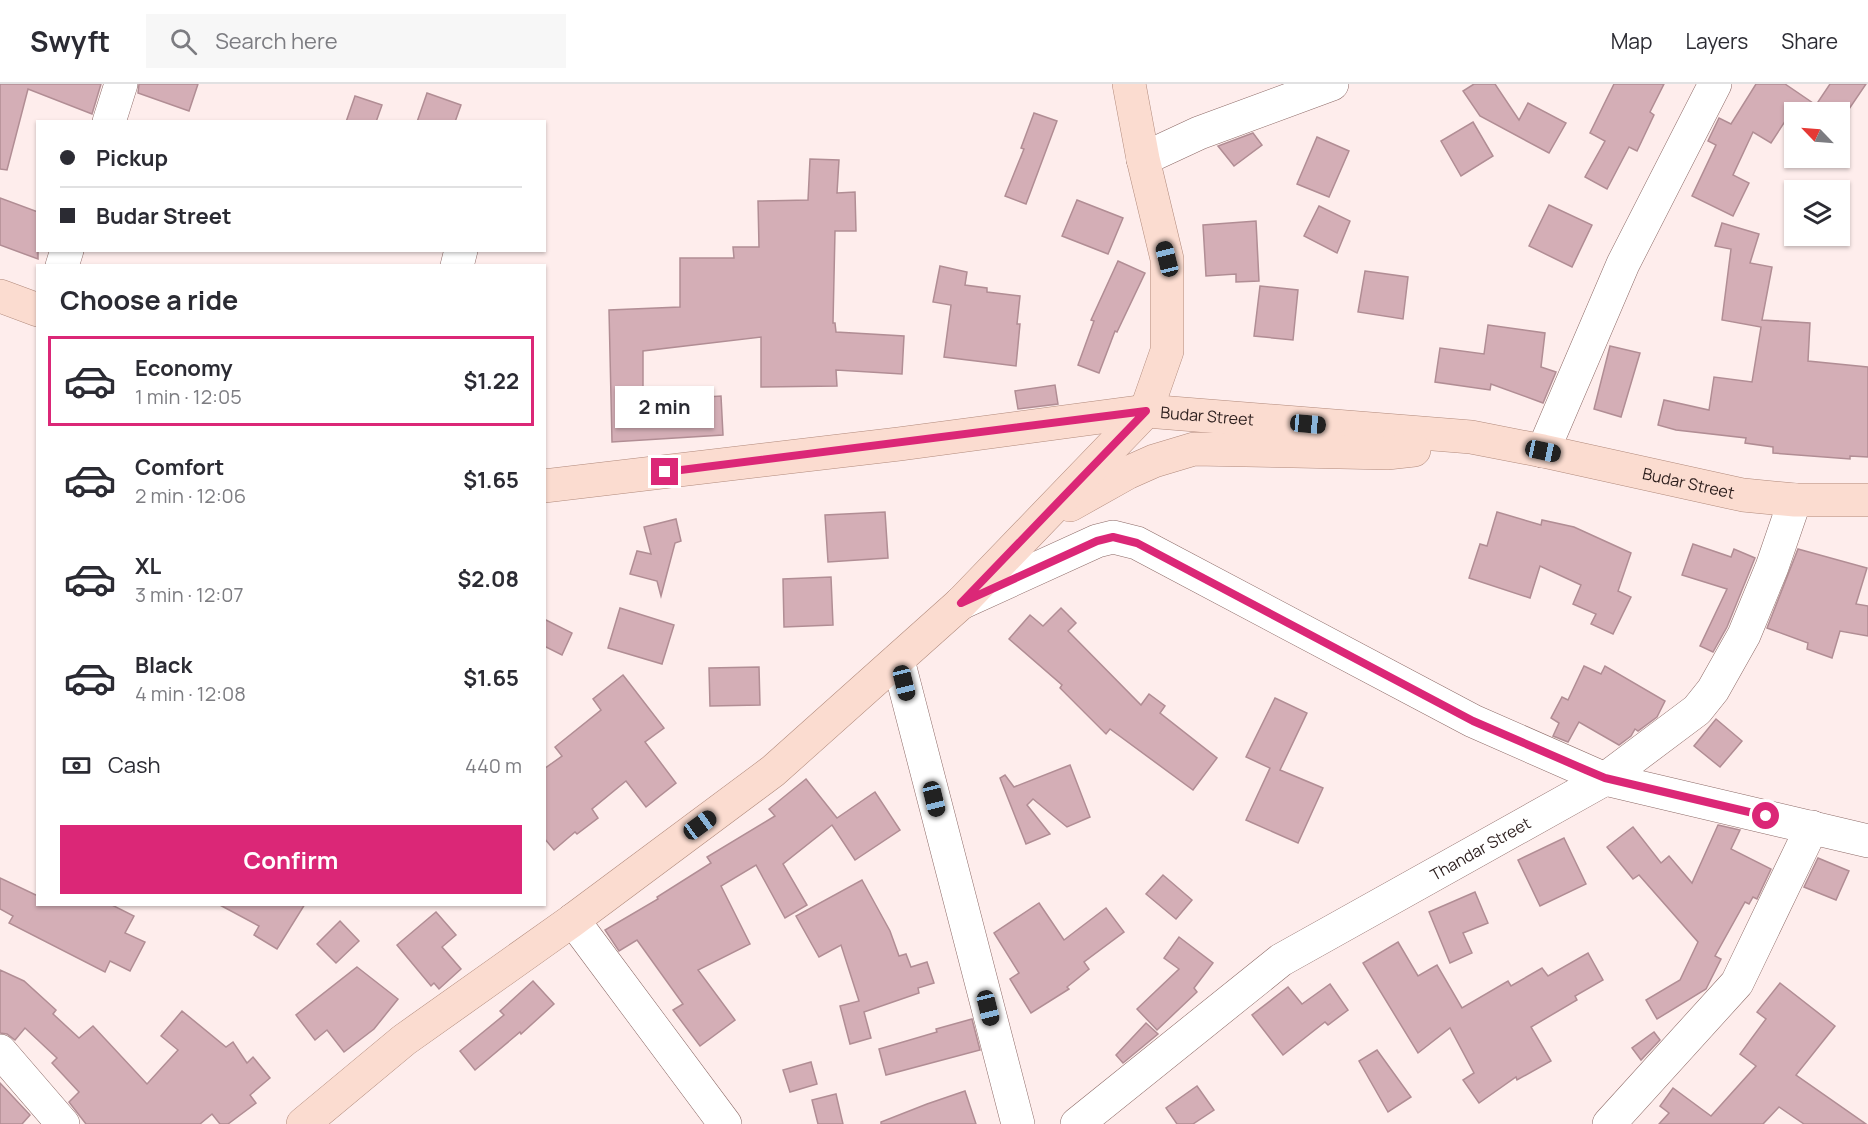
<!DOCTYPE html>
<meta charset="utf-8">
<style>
:root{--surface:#fff;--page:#f7f7f7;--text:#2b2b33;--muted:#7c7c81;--line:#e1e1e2;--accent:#db2777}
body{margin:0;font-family:Manrope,sans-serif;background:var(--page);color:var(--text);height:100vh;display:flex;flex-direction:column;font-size:22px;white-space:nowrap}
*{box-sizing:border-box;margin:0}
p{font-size:20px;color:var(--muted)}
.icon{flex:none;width:33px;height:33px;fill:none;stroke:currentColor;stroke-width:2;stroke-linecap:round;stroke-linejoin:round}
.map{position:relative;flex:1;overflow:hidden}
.details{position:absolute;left:36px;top:180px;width:510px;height:642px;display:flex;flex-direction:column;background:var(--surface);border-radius:0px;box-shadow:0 2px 4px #0004}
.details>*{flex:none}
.hud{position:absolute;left:36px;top:36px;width:510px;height:132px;border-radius:0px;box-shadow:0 2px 4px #0004;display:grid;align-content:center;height:132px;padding:0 24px;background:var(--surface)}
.needle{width:39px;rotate:295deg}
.controls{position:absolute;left:1784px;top:18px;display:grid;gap:12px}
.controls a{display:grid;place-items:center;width:66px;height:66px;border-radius:0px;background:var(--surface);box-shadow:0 2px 4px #0004;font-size:30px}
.end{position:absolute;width:27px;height:27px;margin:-14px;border:8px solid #db2777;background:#fff;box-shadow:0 0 0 3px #fff}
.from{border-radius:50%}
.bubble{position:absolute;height:42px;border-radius:0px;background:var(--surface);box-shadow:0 2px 4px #0004;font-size:20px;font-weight:700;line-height:42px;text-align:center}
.car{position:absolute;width:18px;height:36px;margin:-18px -9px;border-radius:8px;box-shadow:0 0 4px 2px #0007;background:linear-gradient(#222 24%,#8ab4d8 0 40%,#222 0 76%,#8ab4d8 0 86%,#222 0)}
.hud b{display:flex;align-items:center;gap:21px;height:57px;font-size:22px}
.hud b+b{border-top:2px solid var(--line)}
.hud i{width:15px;height:15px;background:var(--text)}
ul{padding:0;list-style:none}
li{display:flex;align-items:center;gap:18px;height:90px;margin:0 12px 9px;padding:0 12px;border:3px solid transparent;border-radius:0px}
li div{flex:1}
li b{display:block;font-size:22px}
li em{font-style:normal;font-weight:700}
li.active{border-color:var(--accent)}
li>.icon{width:54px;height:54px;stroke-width:1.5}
h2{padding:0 24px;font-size:27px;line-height:72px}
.pay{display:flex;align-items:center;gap:15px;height:66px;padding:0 24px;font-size:22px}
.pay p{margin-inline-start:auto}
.primary-button{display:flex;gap:12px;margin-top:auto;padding:12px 24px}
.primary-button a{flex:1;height:69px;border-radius:0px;background:var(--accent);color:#fff;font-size:24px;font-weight:700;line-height:69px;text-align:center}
header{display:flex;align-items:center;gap:36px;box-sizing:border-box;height:84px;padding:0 30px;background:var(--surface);border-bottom:2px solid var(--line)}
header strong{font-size:28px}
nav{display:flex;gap:33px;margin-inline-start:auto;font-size:21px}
.search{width:420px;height:54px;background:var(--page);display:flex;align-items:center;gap:15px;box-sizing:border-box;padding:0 21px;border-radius:0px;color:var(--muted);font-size:22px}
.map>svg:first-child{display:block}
.building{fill:#d4aeb6;stroke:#b18d94;stroke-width:1.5}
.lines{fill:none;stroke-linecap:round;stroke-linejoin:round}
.minor-casing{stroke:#8c6966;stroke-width:34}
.major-casing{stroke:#b18a7c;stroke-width:34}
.minor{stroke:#fff;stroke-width:33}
.major{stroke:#fbdcd0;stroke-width:33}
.route{stroke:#db2777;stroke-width:8}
.labels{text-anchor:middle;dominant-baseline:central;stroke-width:5;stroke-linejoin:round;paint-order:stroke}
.street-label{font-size:16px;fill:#2b1d1c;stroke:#fff}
</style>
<header>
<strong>Swyft</strong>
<div class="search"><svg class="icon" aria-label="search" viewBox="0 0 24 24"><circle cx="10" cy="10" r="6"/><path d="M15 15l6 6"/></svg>Search here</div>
<nav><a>Map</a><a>Layers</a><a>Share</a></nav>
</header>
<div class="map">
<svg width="1868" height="1040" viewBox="0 0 1868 1040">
<rect width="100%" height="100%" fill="#feedec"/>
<!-- building -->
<g class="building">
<path d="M 0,0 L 101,0 L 92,30 L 28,5 L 7,86 L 0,85 Z"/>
<path d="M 139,0 L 198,0 L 189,27 L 138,9 Z"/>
<path d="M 1474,0 L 1495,0 L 1519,36 L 1528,19 L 1566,39 L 1549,69 L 1480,32 L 1463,7 Z"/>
<path d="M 1614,0 L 1664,0 L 1650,28 L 1654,31 L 1637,67 L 1629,63 L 1607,105 L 1585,93 L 1605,57 L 1590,49 Z"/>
<path d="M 1756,0 L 1785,0 L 1816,21 L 1830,0 L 1866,0 L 1847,28 L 1791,28 L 1771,59 L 1753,48 L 1733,91 L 1749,99 L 1733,132 L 1692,112 L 1716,61 L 1708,57 L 1719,34 L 1731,40 Z"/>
<path d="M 427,9 L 461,21 L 455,38 L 417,38 Z"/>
<path d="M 355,12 L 382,21 L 376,38 L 346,38 Z"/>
<path d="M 1034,29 L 1057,37 L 1026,120 L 1005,112 L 1024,65 L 1021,64 Z"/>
<path d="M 1473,38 L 1493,72 L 1461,92 L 1441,57 Z"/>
<path d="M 1253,49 L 1262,61 L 1234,82 L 1218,62 Z"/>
<path d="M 1317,53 L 1349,67 L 1329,113 L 1297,100 Z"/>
<path d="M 810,75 L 839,76 L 837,109 L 855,108 L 856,147 L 835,147 L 833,239 L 835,239 L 836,248 L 904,252 L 902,290 L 836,286 L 837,302 L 761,303 L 761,253 L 643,267 L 643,317 L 721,312 L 723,351 L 612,358 L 609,226 L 680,223 L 680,174 L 734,174 L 733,163 L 759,163 L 758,117 L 808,116 Z"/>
<path d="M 0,114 L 38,128 L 38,175 L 0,161 Z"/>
<path d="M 1077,116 L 1123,134 L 1108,170 L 1062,152 Z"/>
<path d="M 1549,121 L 1592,141 L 1572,183 L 1529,162 Z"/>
<path d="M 1319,122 L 1350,137 L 1337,169 L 1304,152 Z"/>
<path d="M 1256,137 L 1259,197 L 1236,198 L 1236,190 L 1206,192 L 1203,141 Z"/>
<path d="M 1722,139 L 1759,150 L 1750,179 L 1772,183 L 1762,236 L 1810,239 L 1808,277 L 1868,283 L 1868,373 L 1850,372 L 1850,375 L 1773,369 L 1773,363 L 1745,359 L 1746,354 L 1676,346 L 1658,341 L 1664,316 L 1709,326 L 1714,293 L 1752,298 L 1761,243 L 1722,236 L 1731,165 L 1715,162 Z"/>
<path d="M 1118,177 L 1145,189 L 1117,248 L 1115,247 L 1099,289 L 1078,281 L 1094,237 L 1091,236 Z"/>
<path d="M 940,182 L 967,188 L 965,201 L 987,204 L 987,208 L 1020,212 L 1017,240 L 1020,240 L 1016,282 L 944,273 L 951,221 L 933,218 Z"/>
<path d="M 1365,187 L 1408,193 L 1403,235 L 1358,228 Z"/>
<path d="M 1260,202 L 1298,206 L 1293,256 L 1254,252 Z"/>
<path d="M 1488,241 L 1545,249 L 1541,283 L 1556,288 L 1543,319 L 1491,300 L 1490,306 L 1435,298 L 1440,264 L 1484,270 Z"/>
<path d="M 1610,262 L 1640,269 L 1621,333 L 1594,325 Z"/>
<path d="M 1055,301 L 1058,320 L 1018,325 L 1015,307 Z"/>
<path d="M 885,428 L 888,474 L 828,478 L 825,431 Z"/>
<path d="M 1497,428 L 1541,441 L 1542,436 L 1574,443 L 1631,469 L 1618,507 L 1631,513 L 1613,550 L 1591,540 L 1596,530 L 1573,520 L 1581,501 L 1540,482 L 1530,514 L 1469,494 L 1480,460 L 1487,462 Z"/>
<path d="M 676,435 L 681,457 L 675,459 L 661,512 L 657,497 L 630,490 L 637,467 L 651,470 L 644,443 Z"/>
<path d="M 1693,460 L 1731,473 L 1734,465 L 1755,474 L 1727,543 L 1713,568 L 1700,562 L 1727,505 L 1682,491 Z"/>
<path d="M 1798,465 L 1867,484 L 1856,520 L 1868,522 L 1868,552 L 1840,547 L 1832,574 L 1807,565 L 1808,559 L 1767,544 Z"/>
<path d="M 831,493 L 833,541 L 784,543 L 783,495 Z"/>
<path d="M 620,524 L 674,541 L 662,580 L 608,564 Z"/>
<path d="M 1061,524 L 1076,539 L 1068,547 L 1141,621 L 1149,610 L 1165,622 L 1160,629 L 1217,674 L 1193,706 L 1110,645 L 1106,650 L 1060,604 L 1062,601 L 1009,555 L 1030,531 L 1043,542 Z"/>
<path d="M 544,535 L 572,549 L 562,571 L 544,562 Z"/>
<path d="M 1584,582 L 1601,590 L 1605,582 L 1665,617 L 1657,633 L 1638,647 L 1635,645 L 1631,652 L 1619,661 L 1579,638 L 1568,658 L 1553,652 L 1559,639 L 1551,634 L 1562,613 L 1568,616 Z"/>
<path d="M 759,583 L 760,621 L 710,622 L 709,584 Z"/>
<path d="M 623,591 L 664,644 L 645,658 L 676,699 L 646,723 L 626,697 L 592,725 L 598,734 L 577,750 L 575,748 L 554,766 L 544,754 L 544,685 L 562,672 L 555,663 L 601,626 L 593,615 Z"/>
<path d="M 1275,614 L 1307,629 L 1280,686 L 1323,704 L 1298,759 L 1246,736 L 1270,684 L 1246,673 Z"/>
<path d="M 1716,635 L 1742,657 L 1720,683 L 1694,662 Z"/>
<path d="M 1070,681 L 1090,733 L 1067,743 L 1033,715 L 1027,721 L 1050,750 L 1026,760 L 1000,694 L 1005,691 L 1014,703 Z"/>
<path d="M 806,695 L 837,734 L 875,708 L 900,746 L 855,776 L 832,741 L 783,780 L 807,821 L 785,834 L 756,781 L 721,802 L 750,860 L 698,886 L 735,936 L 700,962 L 673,926 L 683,920 L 637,856 L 619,867 L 605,846 L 658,815 L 657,813 L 711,779 L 707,773 L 775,732 L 769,725 Z"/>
<path d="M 1718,741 L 1740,746 L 1731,765 L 1771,785 L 1757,815 L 1753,813 L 1749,820 L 1745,818 L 1715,872 L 1721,875 L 1706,905 L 1657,935 L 1646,916 L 1680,896 L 1698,858 L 1639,791 L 1633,795 L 1607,763 L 1633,743 L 1661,779 L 1669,772 L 1692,799 Z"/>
<path d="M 1564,754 L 1586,800 L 1540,822 L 1518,776 Z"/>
<path d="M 1818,774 L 1849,787 L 1836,816 L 1804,803 Z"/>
<path d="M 1163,791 L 1192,816 L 1176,835 L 1146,810 Z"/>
<path d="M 0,794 L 38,812 L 38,820 L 110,820 L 134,832 L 125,849 L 145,858 L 130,887 L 110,877 L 105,888 L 9,839 L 13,832 L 0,825 Z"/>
<path d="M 862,796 L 890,847 L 899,872 L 906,870 L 911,883 L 927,878 L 934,899 L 918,904 L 919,909 L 864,928 L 871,954 L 850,960 L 840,922 L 859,917 L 841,861 L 819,873 L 796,832 Z"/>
<path d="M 1475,808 L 1488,839 L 1463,849 L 1472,869 L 1450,879 L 1429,828 Z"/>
<path d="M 1039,819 L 1064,856 L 1106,824 L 1124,848 L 1084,878 L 1089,885 L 1067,903 L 1069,905 L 1031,929 L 1010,895 L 1019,889 L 994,849 Z"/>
<path d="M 218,820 L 305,820 L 277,865 L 254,851 L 259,842 Z"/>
<path d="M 436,828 L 456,851 L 442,863 L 461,885 L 439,905 L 434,899 L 431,902 L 397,861 Z"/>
<path d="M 340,837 L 359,857 L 336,879 L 317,860 Z"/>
<path d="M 1179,853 L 1213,879 L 1194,904 L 1197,908 L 1157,946 L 1137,925 L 1179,885 L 1164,874 Z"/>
<path d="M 1398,858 L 1418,892 L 1437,881 L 1462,924 L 1508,897 L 1511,902 L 1542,884 L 1548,892 L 1588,869 L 1603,896 L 1575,912 L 1577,916 L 1531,943 L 1551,977 L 1517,996 L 1516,993 L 1479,1019 L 1463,996 L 1474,989 L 1450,944 L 1418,969 L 1363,879 Z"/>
<path d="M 357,883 L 398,915 L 374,945 L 344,968 L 327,946 L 315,956 L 296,931 Z"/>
<path d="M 0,886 L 24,897 L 56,926 L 53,930 L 79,954 L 93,942 L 147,1000 L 178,966 L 161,952 L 182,927 L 226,963 L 233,958 L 247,979 L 253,973 L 270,994 L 250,1011 L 256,1019 L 228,1040 L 220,1040 L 212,1030 L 200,1040 L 86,1040 L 69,1018 L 79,1008 L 52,979 L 57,974 L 25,944 L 15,956 L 7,950 L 0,949 Z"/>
<path d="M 533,897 L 554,920 L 521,950 L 520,948 L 475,986 L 460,967 L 504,931 L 500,927 Z"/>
<path d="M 1780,899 L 1835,942 L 1796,991 L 1866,1040 L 1804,1040 L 1779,1023 L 1763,1040 L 1659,1040 L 1669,1029 L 1660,1022 L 1673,1004 L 1711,1032 L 1756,982 L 1740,970 L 1766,935 L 1757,928 Z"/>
<path d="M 1330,900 L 1348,926 L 1328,941 L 1325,938 L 1283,971 L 1252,931 L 1288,903 L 1302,920 Z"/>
<path d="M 972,935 L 980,966 L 886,991 L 879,965 L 937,948 L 936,945 Z"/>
<path d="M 1146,939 L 1158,950 L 1123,979 L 1116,971 Z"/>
<path d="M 1654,948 L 1660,956 L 1641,976 L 1632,964 Z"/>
<path d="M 1377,966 L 1411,1013 L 1388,1028 L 1359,977 Z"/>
<path d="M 811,978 L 817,1000 L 790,1008 L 783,986 Z"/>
<path d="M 0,999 L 30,1031 L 22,1040 L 0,1040 Z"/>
<path d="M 1197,1002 L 1214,1026 L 1193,1040 L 1177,1040 L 1166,1024 Z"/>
<path d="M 965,1007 L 976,1040 L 881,1040 L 881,1038 L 927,1020 Z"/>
<path d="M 836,1010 L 843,1040 L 818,1040 L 812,1016 Z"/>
</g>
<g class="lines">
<defs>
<g id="minor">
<path d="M 109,38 L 121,0"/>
<path d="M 1143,75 L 1199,49 L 1332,0"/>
<path d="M 62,182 L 67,166"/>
<path d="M 457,182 L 461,166"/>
<path d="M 1543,367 L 1623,180 L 1715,0"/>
<path d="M 961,519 L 1097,457 L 1113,453 L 1137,459 L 1473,637 L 1605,695 L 1868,757"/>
<path d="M 898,576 L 1018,1040"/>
<path d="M 573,836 L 725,1040"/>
<path d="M 0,967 L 63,1040"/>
<path id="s1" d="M 1077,1040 L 1281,876 L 1605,695 L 1697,626 L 1713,606 L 1744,551 L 1772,483 L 1795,416"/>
<path d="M 1609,1040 L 1737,899 L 1812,743"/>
</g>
<g id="major">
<path d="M 0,212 L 38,226"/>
<path id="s2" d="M 544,402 L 899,360 L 1146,327 L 1471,353 L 1543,367 L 1743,411 L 1795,416 L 1868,416"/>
<path d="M 1070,421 L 1127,389 L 1154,377 L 1194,365 L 1387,369 L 1414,366"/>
<path d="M 303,1040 L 404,956 L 573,836 L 773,687 L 961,519 L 1146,327 L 1167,267 L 1167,175 L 1143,75 L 1129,0"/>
</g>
</defs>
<!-- minor casing -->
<use href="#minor" class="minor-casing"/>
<!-- major casing -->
<use href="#major" class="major-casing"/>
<!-- minor -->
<use href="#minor" class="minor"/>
<!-- major -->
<use href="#major" class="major"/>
</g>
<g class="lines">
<!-- route -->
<path class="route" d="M 665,388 L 1146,327 L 961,519 L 1097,457 L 1113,453 L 1137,459 L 1473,637 L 1586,686 L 1605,694 L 1766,732"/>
</g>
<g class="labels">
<!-- street labels -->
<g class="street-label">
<text stroke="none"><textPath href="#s2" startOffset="668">Budar Street</textPath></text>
<text stroke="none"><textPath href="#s2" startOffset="1155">Budar Street</textPath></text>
<text stroke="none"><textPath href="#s1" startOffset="490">Thandar Street</textPath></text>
</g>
</g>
</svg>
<div class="controls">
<a><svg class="needle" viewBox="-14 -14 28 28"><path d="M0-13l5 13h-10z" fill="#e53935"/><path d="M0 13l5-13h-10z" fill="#7c7c81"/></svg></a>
<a><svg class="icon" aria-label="layers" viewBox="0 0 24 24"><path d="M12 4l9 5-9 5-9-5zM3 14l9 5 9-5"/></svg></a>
</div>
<i class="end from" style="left:1766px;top:732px"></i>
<i class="end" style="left:665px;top:388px"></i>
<div class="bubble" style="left:615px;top:302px;width:99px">2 min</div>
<i class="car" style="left:1167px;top:175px;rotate:346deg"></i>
<i class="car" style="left:1308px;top:340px;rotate:95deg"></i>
<i class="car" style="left:1543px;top:367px;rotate:102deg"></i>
<i class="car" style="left:904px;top:599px;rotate:166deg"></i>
<i class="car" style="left:934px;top:715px;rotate:166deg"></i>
<i class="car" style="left:700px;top:741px;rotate:54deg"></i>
<i class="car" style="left:988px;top:924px;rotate:166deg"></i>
<div class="hud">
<b><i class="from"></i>Pickup</b>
<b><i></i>Budar Street</b>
</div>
<section class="details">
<h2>Choose a ride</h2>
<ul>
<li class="active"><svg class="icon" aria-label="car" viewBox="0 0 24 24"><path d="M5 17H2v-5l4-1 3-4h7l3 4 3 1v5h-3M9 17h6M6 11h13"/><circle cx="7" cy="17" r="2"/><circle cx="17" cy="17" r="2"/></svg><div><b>Economy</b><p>1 min · 12:05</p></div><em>$1.22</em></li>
<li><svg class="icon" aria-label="car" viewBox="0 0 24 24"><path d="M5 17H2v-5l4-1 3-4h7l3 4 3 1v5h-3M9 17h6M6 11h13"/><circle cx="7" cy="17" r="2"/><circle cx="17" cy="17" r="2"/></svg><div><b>Comfort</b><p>2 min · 12:06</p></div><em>$1.65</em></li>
<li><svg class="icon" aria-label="car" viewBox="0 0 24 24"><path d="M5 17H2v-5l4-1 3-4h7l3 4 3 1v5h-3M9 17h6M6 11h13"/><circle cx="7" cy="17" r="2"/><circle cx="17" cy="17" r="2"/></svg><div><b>XL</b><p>3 min · 12:07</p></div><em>$2.08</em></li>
<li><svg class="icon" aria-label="car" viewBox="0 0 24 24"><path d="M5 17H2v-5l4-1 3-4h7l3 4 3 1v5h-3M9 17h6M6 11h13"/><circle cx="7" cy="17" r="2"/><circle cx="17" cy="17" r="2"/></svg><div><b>Black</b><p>4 min · 12:08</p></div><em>$1.65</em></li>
</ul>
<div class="pay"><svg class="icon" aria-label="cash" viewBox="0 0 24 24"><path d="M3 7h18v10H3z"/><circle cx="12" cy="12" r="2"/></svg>Cash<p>440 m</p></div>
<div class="primary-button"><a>Confirm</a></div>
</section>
</div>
